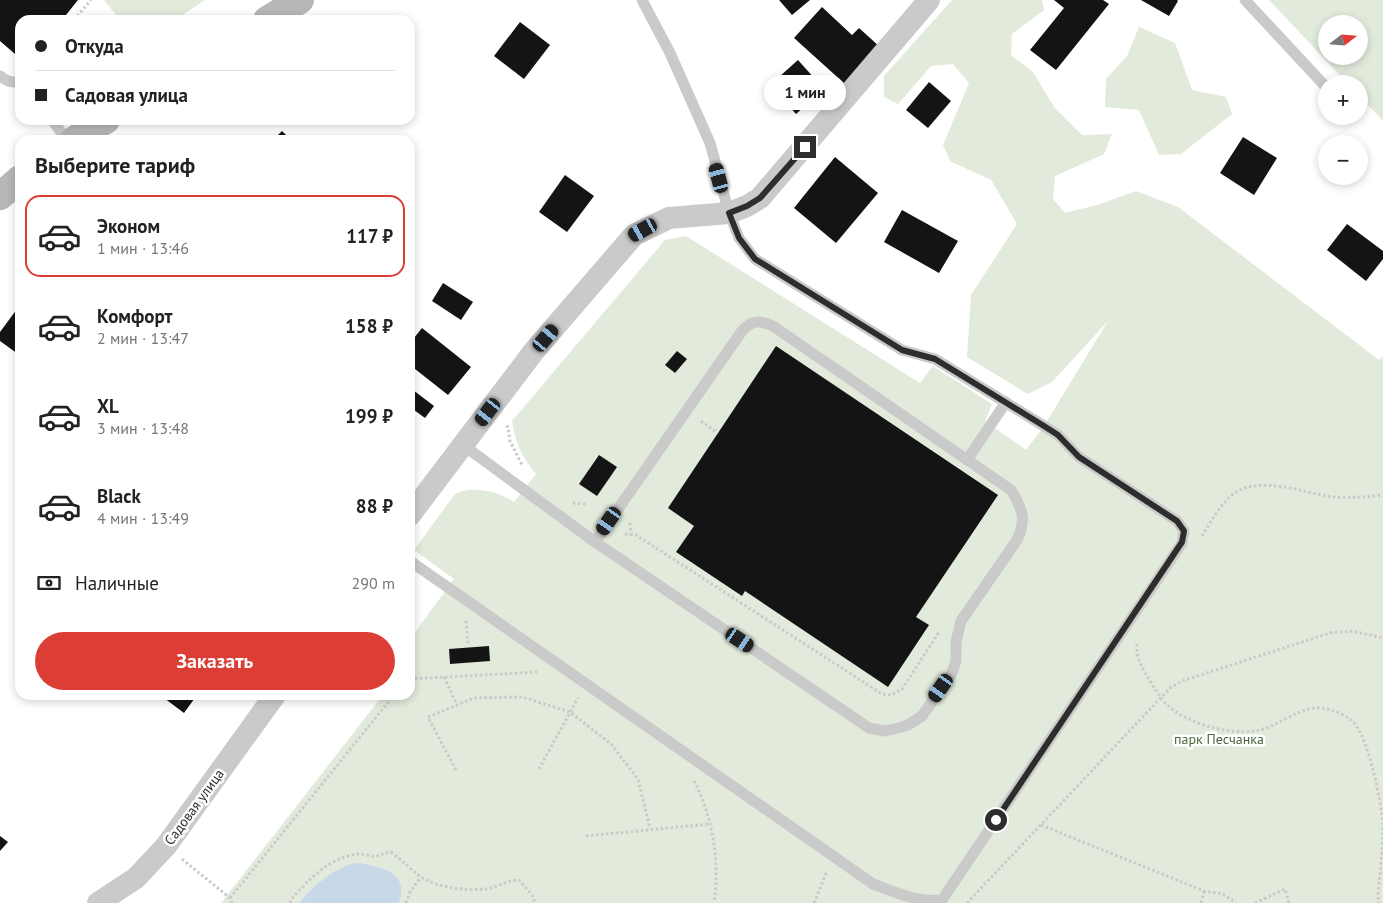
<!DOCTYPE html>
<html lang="ru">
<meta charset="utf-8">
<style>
:root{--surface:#fff;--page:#f6f6f6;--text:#222;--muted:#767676;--line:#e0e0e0;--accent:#dc3e36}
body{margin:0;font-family:"PT Sans",sans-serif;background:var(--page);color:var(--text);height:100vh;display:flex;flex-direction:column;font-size:19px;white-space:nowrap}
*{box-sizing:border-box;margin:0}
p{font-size:16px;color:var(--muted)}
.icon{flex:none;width:28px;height:28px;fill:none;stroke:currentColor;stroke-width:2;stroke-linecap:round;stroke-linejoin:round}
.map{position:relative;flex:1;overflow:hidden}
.sheet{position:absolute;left:15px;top:135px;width:400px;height:565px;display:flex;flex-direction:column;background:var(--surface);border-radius:15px;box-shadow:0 2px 8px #0003}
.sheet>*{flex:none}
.guide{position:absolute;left:15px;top:15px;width:400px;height:110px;border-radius:15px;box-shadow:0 2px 8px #0003;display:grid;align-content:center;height:110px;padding:0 20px;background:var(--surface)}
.needle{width:32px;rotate:73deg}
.controls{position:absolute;left:1318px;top:15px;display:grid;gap:10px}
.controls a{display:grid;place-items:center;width:50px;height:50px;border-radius:50%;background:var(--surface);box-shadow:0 2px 8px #0003;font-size:25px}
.end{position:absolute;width:22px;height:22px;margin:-11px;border:6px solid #2d2d2d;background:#fff;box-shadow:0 0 0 2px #fff}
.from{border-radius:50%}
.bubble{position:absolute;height:35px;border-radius:18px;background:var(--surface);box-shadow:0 2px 8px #0003;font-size:16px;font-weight:600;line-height:35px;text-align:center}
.car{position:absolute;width:15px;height:30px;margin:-15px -8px;border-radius:6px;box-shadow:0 0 4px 1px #0007;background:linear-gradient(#222 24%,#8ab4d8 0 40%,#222 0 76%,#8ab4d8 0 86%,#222 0)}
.guide b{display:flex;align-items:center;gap:18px;height:48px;font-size:19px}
.guide b+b{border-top:1px solid var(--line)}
.guide i{width:12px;height:12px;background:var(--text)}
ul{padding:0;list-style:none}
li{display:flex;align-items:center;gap:15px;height:82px;margin:0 10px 8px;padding:0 10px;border:2px solid transparent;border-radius:15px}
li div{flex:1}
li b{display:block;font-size:19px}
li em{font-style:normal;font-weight:600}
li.on{border-color:var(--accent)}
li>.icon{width:45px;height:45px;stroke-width:1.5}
h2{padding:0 20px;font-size:22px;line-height:60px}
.pay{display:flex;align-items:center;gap:12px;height:55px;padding:0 20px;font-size:19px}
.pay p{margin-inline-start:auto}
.button{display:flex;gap:10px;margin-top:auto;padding:10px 20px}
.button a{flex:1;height:58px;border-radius:30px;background:var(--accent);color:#fff;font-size:20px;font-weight:600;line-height:58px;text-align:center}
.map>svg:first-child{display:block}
.green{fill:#e1eadb;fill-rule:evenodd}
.water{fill:#c7d8e9}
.building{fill:#141414}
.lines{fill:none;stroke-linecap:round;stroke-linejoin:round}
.path{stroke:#cacaca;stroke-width:3;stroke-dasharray:2.5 2.5;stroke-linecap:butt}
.service{stroke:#cacaca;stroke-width:11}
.minor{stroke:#cacaca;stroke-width:22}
.secondary{stroke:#b7b7b7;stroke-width:28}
.route{stroke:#2d2d2d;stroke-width:6}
.labels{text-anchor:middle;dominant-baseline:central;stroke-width:5;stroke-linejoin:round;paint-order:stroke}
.park-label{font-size:14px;fill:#4b663d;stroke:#fff}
.street-label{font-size:14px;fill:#2d2d2d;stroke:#fff}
</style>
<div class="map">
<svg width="1383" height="903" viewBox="0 0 1383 903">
<rect width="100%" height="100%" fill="#fff"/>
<!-- green -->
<g class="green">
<path d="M 104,0 L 205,0 L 175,20 L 120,20 Z"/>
<path d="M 952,0 L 1042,0 L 1044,10 L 1012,34 L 1011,55 L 1033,72 L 1054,107 L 1082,135 L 1112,134 L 1104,154 L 1055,176 L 1053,199 L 1065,213 L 1097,205 L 1136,191 L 1178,207 L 1379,360 L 1383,356 L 1383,903 L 221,903 L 383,695 L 410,695 L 410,639 L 454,579 L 414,550 L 455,494 C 473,485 498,491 514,502 L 536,474 C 521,456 516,444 512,421 L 665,240 L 686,236 L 920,383 L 933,366 L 992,404 L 985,421 L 1026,450 L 1044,426 L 1108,321 L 1052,382 L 1028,394 L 967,357 L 971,295 L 1017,224 L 991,180 L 950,161 L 943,145 L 969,83 L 953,64 L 931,66 L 898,104 L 884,97 L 884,76 Z"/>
<path d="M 1269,0 L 1383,0 L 1383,121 L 1359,95 L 1359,84 L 1348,84 ZM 1326,24 L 1359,24 L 1359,56 L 1326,56 Z"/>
<path d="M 1139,27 L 1175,43 L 1192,90 L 1226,97 L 1232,114 L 1181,154 L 1159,155 L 1139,110 L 1105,107 L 1106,79 L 1127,56 Z"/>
</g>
<!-- water -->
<path class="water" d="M 355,863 C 370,864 399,869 401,887 C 402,893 400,898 399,903 L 299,903 C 314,885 333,869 355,863 Z"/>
<!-- building -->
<g class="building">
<path d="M 0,0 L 78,0 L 62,20 L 20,20 L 20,53 L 15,54 L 0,41 Z"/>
<path d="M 779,0 L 810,0 L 792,15 Z"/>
<path d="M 1054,0 L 1103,0 L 1109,4 L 1056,70 L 1030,50 L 1064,8 Z"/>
<path d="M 1141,0 L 1177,0 L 1178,1 L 1169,16 Z"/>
<path d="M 822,7 L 852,35 L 859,28 L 880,47 L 845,84 L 794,38 Z"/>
<path d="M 520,22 L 550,45 L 524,79 L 494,56 Z"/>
<path d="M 798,60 L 824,89 L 796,114 L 770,85 Z"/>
<path d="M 929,82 L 951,101 L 928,128 L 906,110 Z"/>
<path d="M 282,131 L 291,140 L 273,140 Z"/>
<path d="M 1243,137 L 1277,158 L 1254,195 L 1220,173 Z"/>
<path d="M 835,157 L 878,193 L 836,243 L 794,208 Z"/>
<path d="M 565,175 L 594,196 L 567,232 L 539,212 Z"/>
<path d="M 902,210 L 958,241 L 939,273 L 884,242 Z"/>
<path d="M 1347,224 L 1383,251 L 1383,259 L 1366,281 L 1327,250 Z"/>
<path d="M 443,283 L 473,302 L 461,320 L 432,301 Z"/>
<path d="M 17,309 L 20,311 L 20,352 L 18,354 L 0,341 L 0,332 Z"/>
<path d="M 422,328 L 471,367 L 448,395 L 410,365 L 410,343 Z"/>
<path d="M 776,346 L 998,495 L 916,617 L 929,625 L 888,687 L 745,591 L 742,596 L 676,552 L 694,526 L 668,508 Z"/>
<path d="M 677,351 L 687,359 L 675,373 L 665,365 Z"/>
<path d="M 413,390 L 434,406 L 425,418 L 410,407 L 410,395 Z"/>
<path d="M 599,455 L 617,467 L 597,496 L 579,484 Z"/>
<path d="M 489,646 L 490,661 L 450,664 L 449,649 Z"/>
<path d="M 160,695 L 197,695 L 184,713 Z"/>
<path d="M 0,836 L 8,842 L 0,851 Z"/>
</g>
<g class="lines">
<!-- path -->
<g class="path">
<path d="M 74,20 L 91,0"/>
<path d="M 701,421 L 718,433"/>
<path d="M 506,426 L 508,427 L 510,441 L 522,465"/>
<path d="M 573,503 L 587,504"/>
<path d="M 630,523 L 631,535"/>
<path d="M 625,534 L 636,535 L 882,694 L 891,695 L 902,689 L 939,632"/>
<path d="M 1202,536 C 1211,522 1219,506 1232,495 C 1257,474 1304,493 1333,497 C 1351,498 1366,497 1383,495"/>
<path d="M 466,621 L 468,643"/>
<path d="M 1137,644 C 1135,662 1150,680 1159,695 C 1175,721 1225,735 1254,731 C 1278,728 1298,706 1322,708 C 1334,710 1347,715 1355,724 C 1369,742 1382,803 1383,826 C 1383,849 1380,872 1378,895 L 1379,903"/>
<path d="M 444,677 L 457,705"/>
<path d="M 410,679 L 537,672"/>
<path d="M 539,769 L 578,698"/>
<path d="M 456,770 L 428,717 L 474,698 L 522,697 L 570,712 L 611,744 L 638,779 L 650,829"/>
<path d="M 694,781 C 713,817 720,862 714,903"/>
<path d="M 1041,825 L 1204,891 L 1223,894 L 1236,903"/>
<path d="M 586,836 L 710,824"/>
<path d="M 182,859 L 230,898 L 232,903"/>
<path d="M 230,898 L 394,695"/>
<path d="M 290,903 L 293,897 C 311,878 329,858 357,854 C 363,853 370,857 376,856 C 381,855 385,853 391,852 C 402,860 411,870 421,877 C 439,888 466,891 486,889 C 498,887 507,880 519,880 L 532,895 L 535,903"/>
<path d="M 406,903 L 410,892 L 421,877"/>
<path d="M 814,903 L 827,871"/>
<path d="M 967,903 L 1170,688 L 1182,681 L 1330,633 L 1352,631 L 1383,638"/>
<path d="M 1201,903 L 1204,891"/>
<path d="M 1255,903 L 1285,889 L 1289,903"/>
</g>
<!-- service -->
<g class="service">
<path d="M 1245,0 L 1326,87"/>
<path d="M 0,76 C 6,81 12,84 20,81"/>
<path d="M 52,120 L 67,140"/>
<path d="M 463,445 L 595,542 L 869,728 L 885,731 L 898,728 L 908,725 L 922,716 L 951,675 L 956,661 L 956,642 L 961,621 L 1017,540 C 1027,520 1022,508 1011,490 L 773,326 C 759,320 752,320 742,331 L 595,542"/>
<path d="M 967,460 L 1006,402"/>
<path d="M 410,561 L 873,884 C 895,892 918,903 942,900 L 1182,543 L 1184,531 L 1177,521 L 1079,457 L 1058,435 L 1044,426 L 935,359 L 902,350 L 755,259 L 739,238 L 729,213 L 710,143 L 670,53 L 642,0"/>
</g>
<!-- minor -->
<g class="minor">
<path d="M 410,515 L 534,351 L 634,235 L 669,218 L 729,213 L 747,206 L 760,198 L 929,0"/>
<path d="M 98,903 L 136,878 L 166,846 L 275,695"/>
</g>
<!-- secondary -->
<g class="secondary">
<path d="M 267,20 L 300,0"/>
<path d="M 74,140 L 106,120"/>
<path d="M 0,196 L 20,179"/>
</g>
</g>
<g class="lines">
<!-- route -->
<path class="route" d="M 805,147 L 760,198 L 747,206 L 729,213 L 739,238 L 755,259 L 902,350 L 935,359 L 1044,426 L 1058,435 L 1079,457 L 1177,521 L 1184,531 L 1182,542 L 996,820"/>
</g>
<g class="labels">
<!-- park labels -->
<g class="park-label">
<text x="1219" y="739">парк Песчанка</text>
</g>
<!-- street labels -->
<g class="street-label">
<text transform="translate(194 807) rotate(-54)">Садовая улица</text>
</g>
</g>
</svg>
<div class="controls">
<a><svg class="needle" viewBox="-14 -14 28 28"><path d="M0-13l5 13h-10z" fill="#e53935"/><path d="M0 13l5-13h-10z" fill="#767676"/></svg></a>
<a>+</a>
<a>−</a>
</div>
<i class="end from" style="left:996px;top:820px"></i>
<i class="end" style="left:805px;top:147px"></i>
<div class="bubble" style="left:764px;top:75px;width:82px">1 мин</div>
<i class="car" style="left:719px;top:178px;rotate:345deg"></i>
<i class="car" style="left:643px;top:230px;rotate:241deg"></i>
<i class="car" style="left:546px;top:338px;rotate:40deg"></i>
<i class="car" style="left:488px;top:412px;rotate:217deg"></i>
<i class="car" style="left:609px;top:521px;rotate:215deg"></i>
<i class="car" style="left:740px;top:640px;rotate:124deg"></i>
<i class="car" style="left:941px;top:688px;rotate:215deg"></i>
<div class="guide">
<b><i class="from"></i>Откуда</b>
<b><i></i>Садовая улица</b>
</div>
<section class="sheet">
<h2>Выберите тариф</h2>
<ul>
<li class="on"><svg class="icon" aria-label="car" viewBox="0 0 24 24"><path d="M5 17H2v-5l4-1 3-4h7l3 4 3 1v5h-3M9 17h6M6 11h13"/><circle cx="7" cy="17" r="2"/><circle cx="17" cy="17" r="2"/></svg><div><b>Эконом</b><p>1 мин · 13:46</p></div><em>117 ₽</em></li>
<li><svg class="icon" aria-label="car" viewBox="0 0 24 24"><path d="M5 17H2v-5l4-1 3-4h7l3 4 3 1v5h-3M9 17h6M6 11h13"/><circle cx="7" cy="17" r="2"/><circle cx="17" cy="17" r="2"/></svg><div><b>Комфорт</b><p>2 мин · 13:47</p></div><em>158 ₽</em></li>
<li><svg class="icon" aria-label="car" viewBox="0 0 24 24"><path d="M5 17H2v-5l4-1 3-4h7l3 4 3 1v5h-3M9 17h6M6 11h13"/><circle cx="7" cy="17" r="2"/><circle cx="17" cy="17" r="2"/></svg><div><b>XL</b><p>3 мин · 13:48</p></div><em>199 ₽</em></li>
<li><svg class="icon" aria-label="car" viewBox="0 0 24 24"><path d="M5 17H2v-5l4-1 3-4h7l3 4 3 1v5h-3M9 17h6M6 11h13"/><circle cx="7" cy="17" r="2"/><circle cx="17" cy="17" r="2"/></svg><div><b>Black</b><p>4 мин · 13:49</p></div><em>88 ₽</em></li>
</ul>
<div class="pay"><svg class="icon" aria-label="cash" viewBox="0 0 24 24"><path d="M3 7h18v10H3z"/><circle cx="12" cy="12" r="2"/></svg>Наличные<p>290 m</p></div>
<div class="button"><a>Заказать</a></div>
</section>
</div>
